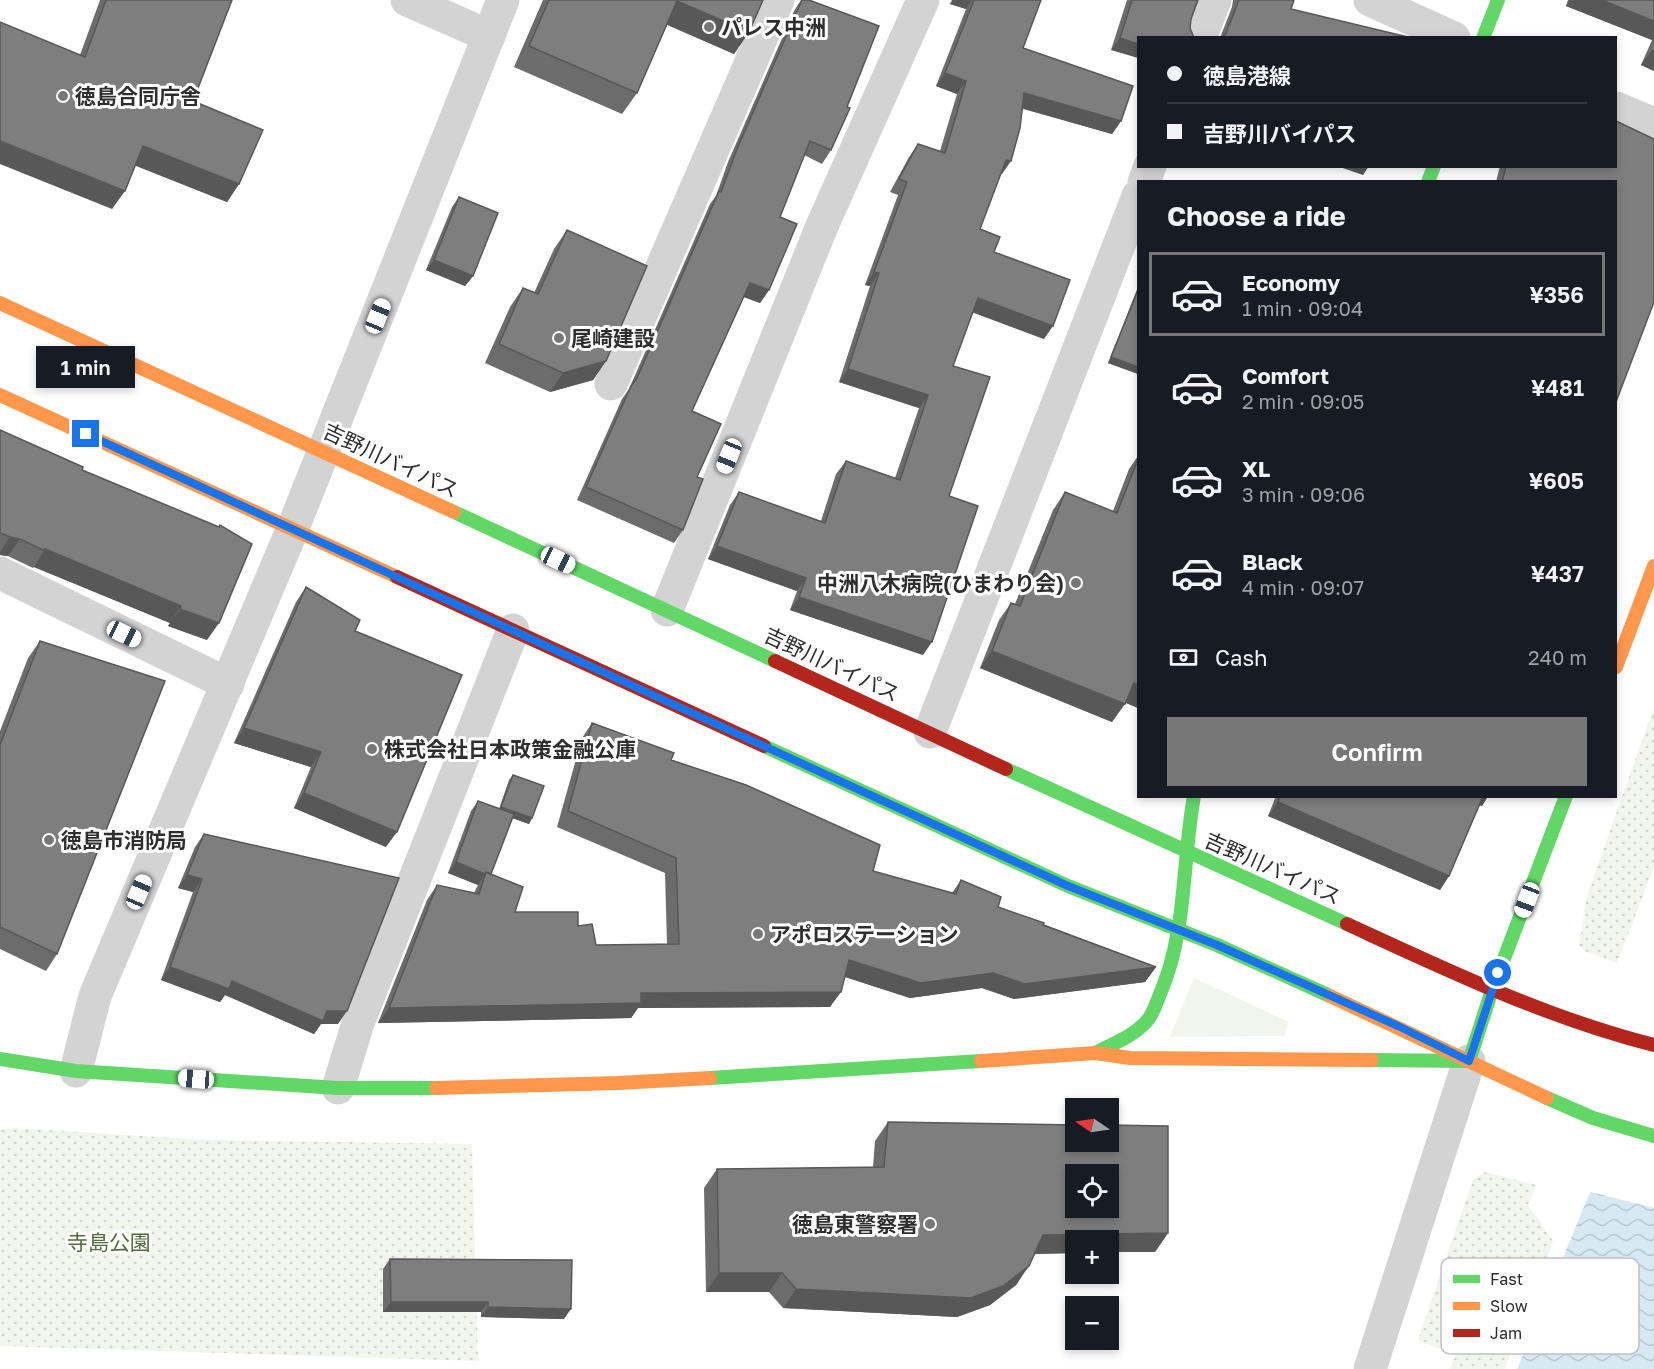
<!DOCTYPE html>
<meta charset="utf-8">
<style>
:root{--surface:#171b24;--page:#242831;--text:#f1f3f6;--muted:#9ea1a6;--line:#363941;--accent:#777}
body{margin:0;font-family:"Golos Text","Noto Sans JP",sans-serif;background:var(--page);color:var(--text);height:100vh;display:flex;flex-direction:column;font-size:22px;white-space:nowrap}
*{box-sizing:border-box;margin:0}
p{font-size:20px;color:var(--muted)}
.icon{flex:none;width:33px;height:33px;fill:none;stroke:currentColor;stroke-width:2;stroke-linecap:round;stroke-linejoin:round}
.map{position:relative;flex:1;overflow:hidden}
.side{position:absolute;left:1137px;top:180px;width:480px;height:618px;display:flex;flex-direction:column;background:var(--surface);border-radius:0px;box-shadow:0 3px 9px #0003}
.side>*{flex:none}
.guide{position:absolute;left:1137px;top:36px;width:480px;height:132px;border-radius:0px;box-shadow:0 3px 9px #0003;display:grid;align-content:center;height:132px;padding:0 30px;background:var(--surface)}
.needle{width:39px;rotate:283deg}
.controls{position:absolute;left:1065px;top:1098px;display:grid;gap:12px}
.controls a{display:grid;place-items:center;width:54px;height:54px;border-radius:0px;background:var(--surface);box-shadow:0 3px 9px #0003;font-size:30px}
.end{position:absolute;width:27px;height:27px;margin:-14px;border:8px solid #1a73e8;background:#fff;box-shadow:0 0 0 3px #fff}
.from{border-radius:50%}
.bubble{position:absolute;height:42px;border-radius:0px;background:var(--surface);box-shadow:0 3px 9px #0003;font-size:20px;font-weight:600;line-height:42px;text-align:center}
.car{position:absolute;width:18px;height:36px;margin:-18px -9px;border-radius:8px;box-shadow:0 0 4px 2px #0007;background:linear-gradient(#fff 24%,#345 0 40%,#fff 0 76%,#345 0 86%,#fff 0)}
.guide b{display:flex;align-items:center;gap:21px;height:57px;font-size:22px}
.guide b+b{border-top:2px solid var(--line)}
.guide i{width:15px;height:15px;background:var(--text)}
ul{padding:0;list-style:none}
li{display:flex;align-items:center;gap:18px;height:84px;margin:0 12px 9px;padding:0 18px;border:3px solid transparent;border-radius:0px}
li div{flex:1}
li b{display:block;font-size:22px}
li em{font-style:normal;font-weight:600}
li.active{border-color:var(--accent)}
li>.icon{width:54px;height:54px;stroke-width:1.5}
h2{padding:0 30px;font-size:27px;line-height:72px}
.pay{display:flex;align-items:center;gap:15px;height:66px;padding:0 30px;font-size:22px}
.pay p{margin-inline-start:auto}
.cta{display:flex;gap:12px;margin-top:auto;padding:12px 30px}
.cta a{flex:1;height:69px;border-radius:0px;background:var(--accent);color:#fff;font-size:24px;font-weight:600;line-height:69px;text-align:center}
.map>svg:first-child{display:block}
.grass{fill:url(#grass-dots)}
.garden{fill:#f1f5eb}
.water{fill:url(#water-waves)}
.pier{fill:#fff}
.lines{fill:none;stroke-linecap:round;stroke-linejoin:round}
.street{stroke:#d3d3d3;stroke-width:33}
.fast{stroke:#63d668;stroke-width:14}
.slow{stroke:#ff974d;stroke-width:14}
.jam{stroke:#b3261e;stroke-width:14}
.wall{fill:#6c6c6c}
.shaded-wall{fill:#585858}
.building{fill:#7e7e7e;stroke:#585858;stroke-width:1.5;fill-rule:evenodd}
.route{stroke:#1a73e8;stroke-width:8}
.poi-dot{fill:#777;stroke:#fff;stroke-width:2}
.labels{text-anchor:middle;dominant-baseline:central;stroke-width:6;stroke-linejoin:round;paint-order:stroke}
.poi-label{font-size:21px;font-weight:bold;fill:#2e2e2e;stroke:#fff;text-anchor:start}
.street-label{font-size:21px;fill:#2e2e2e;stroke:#fff}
.park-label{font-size:21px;fill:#526c39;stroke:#fff}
.key{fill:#fff;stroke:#c0c0c0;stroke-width:1.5}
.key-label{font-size:16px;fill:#2e2e2e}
</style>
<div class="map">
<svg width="1654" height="1369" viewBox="0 0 1654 1369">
<defs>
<pattern id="grass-dots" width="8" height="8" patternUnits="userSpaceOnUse" patternTransform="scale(1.5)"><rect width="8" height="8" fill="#f1f5eb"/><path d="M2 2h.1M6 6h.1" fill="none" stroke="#cfd2ca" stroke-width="1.8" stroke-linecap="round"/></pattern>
<pattern id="water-waves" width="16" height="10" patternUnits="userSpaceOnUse" patternTransform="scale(1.5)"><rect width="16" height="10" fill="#d6e9f2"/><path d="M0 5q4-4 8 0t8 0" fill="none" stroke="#b8c8d0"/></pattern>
</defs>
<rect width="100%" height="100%" fill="#fff"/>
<!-- grass -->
<g class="grass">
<path d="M 1654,707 L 1654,867 L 1617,963 L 1587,952 L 1579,946 L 1587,896 Z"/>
<path d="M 14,1128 L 207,1140 L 472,1144 L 478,1361 L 0,1346 L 0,1130 Z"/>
<path d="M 1485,1172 L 1536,1185 L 1528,1205 L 1553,1241 L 1505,1369 L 1450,1369 L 1456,1355 L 1418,1340 L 1473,1179 Z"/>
</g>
<!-- garden -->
<path class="garden" d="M 1194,978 L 1289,1022 L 1284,1036 L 1170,1037 Z"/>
<!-- water -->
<path class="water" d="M 1654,1037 L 1654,1369 L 1517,1369 Z"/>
<!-- pier -->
<path class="pier" d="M 1654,1034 L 1654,1208 L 1587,1191 L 1651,1035 Z"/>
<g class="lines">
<!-- street -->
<g class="street">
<path d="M 407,0 L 489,36"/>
<path d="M 1370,0 L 1454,38"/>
<path d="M 1200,38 L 1215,0"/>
<path d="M 1616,108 L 1654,124"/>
<path d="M 1144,182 L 1150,166"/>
<path d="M 611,384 L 778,0"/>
<path d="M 0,573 L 228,684"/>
<path d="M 667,610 L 822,226 L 923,0"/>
<path d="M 930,732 L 1138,196"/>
<path d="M 76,1071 L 95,996 L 293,528 L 503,0"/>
<path d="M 338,1088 L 358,1023 L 513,630"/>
<path d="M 1370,1369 L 1469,1061"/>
</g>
<!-- fast -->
<g class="fast">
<path d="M 1483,38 L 1498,0"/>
<path d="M 1428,182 L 1434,166"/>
<path d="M 454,512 L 775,661"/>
<path d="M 764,746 L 1068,886 L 1217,945 L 1330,996"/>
<path d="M 1006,769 L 1347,924"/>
<path d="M 1095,1053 C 1112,1044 1132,1037 1146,1022 C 1153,1015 1156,1004 1160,994 C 1187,932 1182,862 1194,796"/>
<path d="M 0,1059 L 76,1071 L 338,1088 L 436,1088"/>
<path d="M 1372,1060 L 1469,1061 L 1492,990 L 1566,796"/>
<path d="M 710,1078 L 981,1061"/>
<path d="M 1547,1098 L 1593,1118 L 1654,1136"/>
</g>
<!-- slow -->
<g class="slow">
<path d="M 0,303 L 454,512"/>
<path d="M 0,395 L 397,577"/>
<path d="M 1616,667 L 1654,566"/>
<path d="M 1330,996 L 1547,1098"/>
<path d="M 981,1061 L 1095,1053 L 1130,1058 L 1372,1060"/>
<path d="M 436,1088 L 618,1083 L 710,1078"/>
</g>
<!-- jam -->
<g class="jam">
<path d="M 397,577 L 764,746"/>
<path d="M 775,661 L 1006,769"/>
<path d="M 1347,924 C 1447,970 1547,1018 1654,1045"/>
</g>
</g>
<!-- wall -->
<g class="wall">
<path d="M 100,0 L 232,0 L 193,101 L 239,184 L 227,202 L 135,165 L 112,209 L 80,55 Z"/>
<path d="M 543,0 L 763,0 L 749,32 L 734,54 L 667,25 L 637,93 L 622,114 L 514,67 Z"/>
<path d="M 801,0 L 809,0 L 847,107 L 831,150 L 822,164 L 804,155 L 780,217 L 769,290 L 760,303 L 744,297 L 692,411 L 697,477 L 683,530 L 674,543 L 577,500 L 622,399 L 629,389 L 710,204 L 716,196 L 728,162 L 794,11 Z"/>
<path d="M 952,0 L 1041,0 L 1023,48 L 1121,121 L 1112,134 L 1023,109 L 1002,174 L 1001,174 L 980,229 L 994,252 L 1044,339 L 972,312 L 953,366 L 949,496 L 923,655 L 790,610 L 797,591 L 708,559 L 730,505 L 739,492 L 821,521 L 836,474 L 846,461 L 895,478 L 919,408 L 839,382 L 870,286 L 865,285 L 898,195 L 890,192 L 909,157 L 918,144 L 940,151 L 957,94 L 936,86 L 966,9 L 950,4 Z"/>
<path d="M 1127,0 L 1198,0 L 1111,50 Z"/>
<path d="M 1233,0 L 1294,0 L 1291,9 L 1412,38 L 1220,38 L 1232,7 Z"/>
<path d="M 1568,0 L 1654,0 L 1654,71 L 1641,65 L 1652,40 L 1566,6 Z"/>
<path d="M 1500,166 L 1616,166 L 1616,182 L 1496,182 Z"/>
<path d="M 459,197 L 473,276 L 465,286 L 426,270 L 452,207 Z"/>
<path d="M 567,230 L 606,361 L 593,380 L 550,392 L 485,363 L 510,307 L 523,288 L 534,293 L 554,249 Z"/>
<path d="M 1138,287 L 1138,374 L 1108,363 Z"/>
<path d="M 0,430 L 82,470 L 207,640 L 168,626 L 170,623 L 34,567 L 33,568 L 8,556 L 0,555 Z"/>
<path d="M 1138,456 L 1138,708 L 1125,702 L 1112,722 L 980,668 L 999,620 L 1011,603 L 1015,604 L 1053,510 L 1065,492 L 1113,511 L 1129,469 Z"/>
<path d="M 306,587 L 355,631 L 386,847 L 294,808 L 311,767 L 234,743 L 296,602 Z"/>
<path d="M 40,641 L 57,954 L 46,971 L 0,949 L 0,731 L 28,658 Z"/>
<path d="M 592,723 L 671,760 L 873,871 L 952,893 L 961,880 L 998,907 L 1156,967 L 1145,982 L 1014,999 L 982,988 L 910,998 L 845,977 L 830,1007 L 638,1008 L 631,1018 L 378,1023 L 427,900 L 437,885 L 474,893 L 478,885 L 448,873 L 471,811 L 478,801 L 499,809 L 509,780 L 513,775 L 532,818 L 529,824 L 512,818 L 491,874 L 515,912 L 578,926 L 596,945 L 667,944 L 665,873 L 557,827 L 582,738 Z"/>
<path d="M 1276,796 L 1488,796 L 1482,806 L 1480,805 L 1449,876 L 1440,890 L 1268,816 Z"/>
<path d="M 204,834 L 338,1024 L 321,1024 L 314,1034 L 225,995 L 220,1002 L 161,980 L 193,892 L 178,888 L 195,847 Z"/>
<path d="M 888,1122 L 1168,1233 L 1155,1252 L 1108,1252 L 1108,1240 L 1076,1240 L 1076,1253 L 1035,1254 L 1016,1285 L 990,1305 L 957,1317 L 783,1308 L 769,1292 L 706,1292 L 704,1188 L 717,1169 L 873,1167 L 875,1141 Z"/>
<path d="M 390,1259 L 564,1319 L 481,1317 L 481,1312 L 383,1312 L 383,1269 Z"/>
</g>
<!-- shaded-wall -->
<g class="shaded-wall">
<path d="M 953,0 L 972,0 L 966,9 L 950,4 Z"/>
<path d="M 1570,0 L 1602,0 L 1654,21 L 1654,37 L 1652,40 L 1566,6 Z"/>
<path d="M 677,1 L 749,32 L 734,54 L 662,22 Z"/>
<path d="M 1120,38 L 1138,44 L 1138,58 L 1111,50 Z"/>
<path d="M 1652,50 L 1654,51 L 1654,71 L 1641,65 Z"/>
<path d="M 945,73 L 966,81 L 957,94 L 936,86 Z"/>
<path d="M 1024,93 L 1121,121 L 1112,134 L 1015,106 Z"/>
<path d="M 0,141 L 125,191 L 112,209 L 0,164 Z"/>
<path d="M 143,146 L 239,184 L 227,202 L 131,164 Z"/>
<path d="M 1006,160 L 1011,161 L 1002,174 L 997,173 Z"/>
<path d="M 1337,166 L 1369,166 L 1363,175 Z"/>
<path d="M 434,260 L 473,276 L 465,286 L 426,270 Z"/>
<path d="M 874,272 L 879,273 L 870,286 L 865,285 Z"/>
<path d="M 750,283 L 769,290 L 760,303 L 741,296 Z"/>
<path d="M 978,298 L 1053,326 L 1044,339 L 969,311 Z"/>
<path d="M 1111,357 L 1138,367 L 1138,374 L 1108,363 Z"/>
<path d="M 606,361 L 593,380 L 550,392 L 563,373 Z"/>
<path d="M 848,369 L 928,395 L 919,408 L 839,382 Z"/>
<path d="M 10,537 L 20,539 L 8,556 L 0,555 L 0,552 Z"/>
<path d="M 717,546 L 806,578 L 797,591 L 708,559 Z"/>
<path d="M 45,549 L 181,606 L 170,623 L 34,567 Z"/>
<path d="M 799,597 L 932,642 L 923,655 L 790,610 Z"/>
<path d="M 180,609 L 219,623 L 207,640 L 168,626 Z"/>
<path d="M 992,651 L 1125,704 L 1112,722 L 980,668 Z"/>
<path d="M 1134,683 L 1138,685 L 1138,708 L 1121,701 Z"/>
<path d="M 244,728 L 321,752 L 311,767 L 234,743 Z"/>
<path d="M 304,793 L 397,832 L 386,847 L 294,808 Z"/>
<path d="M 1481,796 L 1488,796 L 1482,806 L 1476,804 Z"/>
<path d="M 1278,802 L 1449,876 L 1440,890 L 1268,816 Z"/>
<path d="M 501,807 L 532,818 L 529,824 L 497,812 Z"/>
<path d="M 456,862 L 485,874 L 478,885 L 448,873 Z"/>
<path d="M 187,875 L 202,879 L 193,892 L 178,888 Z"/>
<path d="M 849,960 L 993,973 L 1156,967 L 1145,982 L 1014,999 L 982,988 L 910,998 L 839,975 Z"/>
<path d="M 170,967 L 232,981 L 327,1011 L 347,1011 L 338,1024 L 321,1024 L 314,1034 L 225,995 L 220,1002 L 161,980 Z"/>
<path d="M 841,992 L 830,1007 L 638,1008 L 631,1018 L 378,1023 L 389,1008 L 641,993 Z"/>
<path d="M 1168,1233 L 1155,1252 L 1108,1252 L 1108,1240 L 1076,1240 L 1076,1253 L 1030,1254 L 1043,1235 Z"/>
<path d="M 1029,1266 L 1016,1285 L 990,1305 L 957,1317 L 783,1308 L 796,1289 Z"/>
<path d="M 719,1273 L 782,1273 L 769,1292 L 706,1292 Z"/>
<path d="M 391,1302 L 488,1302 L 481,1312 L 383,1312 Z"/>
<path d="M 488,1307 L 571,1309 L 564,1319 L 481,1317 Z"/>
</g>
<!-- building -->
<g class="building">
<path d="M 106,0 L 232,0 L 193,101 L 263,130 L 239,184 L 143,146 L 125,191 L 0,141 L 0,22 L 85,57 Z"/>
<path d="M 549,0 L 763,0 L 749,32 L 677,1 L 637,93 L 529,46 Z"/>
<path d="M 802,0 L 809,0 L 879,26 L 847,107 L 850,108 L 831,150 L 810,141 L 780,217 L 797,224 L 769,290 L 750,283 L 692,411 L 721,424 L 697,477 L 703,479 L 683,530 L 586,487 L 631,386 L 637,378 L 719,191 L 721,192 L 737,149 Z"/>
<path d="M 974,0 L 1041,0 L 1023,48 L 1133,86 L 1121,121 L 1024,93 L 1020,128 L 1011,161 L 1006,160 L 980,229 L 1000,237 L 994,252 L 1070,280 L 1053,326 L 978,298 L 953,366 L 990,377 L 949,496 L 978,506 L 932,642 L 799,597 L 806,578 L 717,546 L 739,492 L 825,523 L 846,461 L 900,480 L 928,395 L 848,369 L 879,273 L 874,272 L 907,182 L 899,179 L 918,144 L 945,153 L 966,81 L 945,73 Z"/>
<path d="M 1132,0 L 1198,0 L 1191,19 L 1190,28 L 1194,38 L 1138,38 L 1138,44 L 1120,38 Z"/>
<path d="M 1239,0 L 1294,0 L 1291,9 L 1412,38 L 1222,38 L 1226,33 Z"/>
<path d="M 1602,0 L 1654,0 L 1654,21 Z"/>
<path d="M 1616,121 L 1654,139 L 1654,302 L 1616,402 L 1616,182 L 1502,182 L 1506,166 L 1616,166 Z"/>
<path d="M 459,197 L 498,213 L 473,276 L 434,260 Z"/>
<path d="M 567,230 L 647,266 L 606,361 L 563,373 L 499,344 L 523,288 L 538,294 Z"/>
<path d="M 1138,290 L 1138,367 L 1111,357 Z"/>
<path d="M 0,430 L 83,467 L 82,470 L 219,527 L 220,525 L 252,544 L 219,623 L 180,609 L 181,606 L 45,549 L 45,551 L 20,539 L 10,537 L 0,533 Z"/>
<path d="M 1138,459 L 1138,685 L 1134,683 L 1125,704 L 992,651 L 1011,603 L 1020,606 L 1065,492 L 1117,513 Z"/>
<path d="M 306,587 L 360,620 L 355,631 L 462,675 L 397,832 L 304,793 L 321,752 L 244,728 Z"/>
<path d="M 40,641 L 165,681 L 57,954 L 0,927 L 0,745 Z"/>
<path d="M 592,723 L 674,753 L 671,760 L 746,785 L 880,845 L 873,871 L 956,894 L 961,880 L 1001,897 L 998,907 L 1044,923 L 1043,925 L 1156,967 L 1025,984 L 993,973 L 921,983 L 849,960 L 841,992 L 641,993 L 641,1003 L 389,1008 L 437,885 L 479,894 L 486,872 L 523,887 L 515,912 L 578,912 L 578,926 L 592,924 L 596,945 L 679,944 L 676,858 L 568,811 Z"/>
<path d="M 513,775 L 544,786 L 532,818 L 501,807 Z"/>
<path d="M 1280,796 L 1483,796 L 1449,876 L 1278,802 Z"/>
<path d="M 478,801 L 514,814 L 491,874 L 486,872 L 485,874 L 456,862 Z"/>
<path d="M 204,834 L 399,878 L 347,1011 L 327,1011 L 323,1021 L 232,981 L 229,989 L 170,967 L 202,879 L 187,875 Z"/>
<path d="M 888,1122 L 1076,1125 L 1076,1142 L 1108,1142 L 1108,1125 L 1168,1126 L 1168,1233 L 1043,1235 L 1029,1266 L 1003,1286 L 971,1298 L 796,1289 L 782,1273 L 719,1273 L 717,1169 L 884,1167 ZM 1076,1174 L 1108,1174 L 1108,1208 L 1076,1208 Z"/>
<path d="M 390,1259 L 572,1260 L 571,1309 L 488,1307 L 488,1302 L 391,1302 Z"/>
</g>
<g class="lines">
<!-- route -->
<path class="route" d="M 86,434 L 1068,886 L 1217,945 L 1398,1026 L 1469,1061 L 1498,973"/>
</g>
<!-- markers -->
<g class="poi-dot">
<circle cx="709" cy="27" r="6"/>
<circle cx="63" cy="96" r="6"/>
<circle cx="559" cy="338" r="6"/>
<circle cx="1076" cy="583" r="6"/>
<circle cx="372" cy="749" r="6"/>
<circle cx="49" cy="840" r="6"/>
<circle cx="758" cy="934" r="6"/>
<circle cx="930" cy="1224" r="6"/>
</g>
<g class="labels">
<!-- poi labels -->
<g class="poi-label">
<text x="721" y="27">パレス中洲</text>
<text x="75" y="96">徳島合同庁舎</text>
<text x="571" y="338">尾崎建設</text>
<text x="1064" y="583" text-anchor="end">中洲八木病院(ひまわり会)</text>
<text x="384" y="749">株式会社日本政策金融公庫</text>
<text x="61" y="840">徳島市消防局</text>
<text x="770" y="934">アポロステーション</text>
<text x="918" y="1224" text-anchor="end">徳島東警察署</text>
</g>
<!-- street labels -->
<g class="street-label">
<text transform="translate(391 460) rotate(25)">吉野川バイパス</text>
<text transform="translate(832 664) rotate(25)">吉野川バイパス</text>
<text transform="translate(1273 868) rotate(24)">吉野川バイパス</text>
</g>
<!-- park labels -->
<g class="park-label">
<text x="109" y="1242">寺島公園</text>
</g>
</g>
<!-- legend -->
<rect x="1441" y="1258" width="198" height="96" rx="9" class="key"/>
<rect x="1453" y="1275" width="27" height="8" fill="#63d668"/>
<rect x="1453" y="1302" width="27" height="8" fill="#ff974d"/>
<rect x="1453" y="1329" width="27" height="8" fill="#b3261e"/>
<g class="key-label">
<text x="1490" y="1285">Fast</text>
<text x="1490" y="1312">Slow</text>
<text x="1490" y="1339">Jam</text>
</g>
</svg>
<div class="controls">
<a><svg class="needle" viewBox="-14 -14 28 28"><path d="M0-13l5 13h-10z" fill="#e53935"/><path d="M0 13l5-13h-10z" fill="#9ea1a6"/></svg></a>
<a><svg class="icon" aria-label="locate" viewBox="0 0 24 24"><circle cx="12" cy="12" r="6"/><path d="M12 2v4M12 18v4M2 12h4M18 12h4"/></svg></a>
<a>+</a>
<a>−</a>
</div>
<i class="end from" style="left:1498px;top:973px"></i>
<i class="end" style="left:86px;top:434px"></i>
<div class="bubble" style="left:36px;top:346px;width:99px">1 min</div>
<i class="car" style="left:378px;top:316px;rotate:22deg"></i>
<i class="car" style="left:729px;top:456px;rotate:202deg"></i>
<i class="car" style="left:558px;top:560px;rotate:115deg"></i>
<i class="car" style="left:124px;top:634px;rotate:116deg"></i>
<i class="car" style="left:139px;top:892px;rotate:23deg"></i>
<i class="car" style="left:1527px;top:900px;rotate:201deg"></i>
<i class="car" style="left:196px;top:1079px;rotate:274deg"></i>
<div class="guide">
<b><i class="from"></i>徳島港線</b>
<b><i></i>吉野川バイパス</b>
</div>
<section class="side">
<h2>Choose a ride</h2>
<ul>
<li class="active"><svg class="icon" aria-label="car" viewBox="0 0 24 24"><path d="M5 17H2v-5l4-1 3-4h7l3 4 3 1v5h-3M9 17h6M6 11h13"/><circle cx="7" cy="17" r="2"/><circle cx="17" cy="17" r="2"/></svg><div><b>Economy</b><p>1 min · 09:04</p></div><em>¥356</em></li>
<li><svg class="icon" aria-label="car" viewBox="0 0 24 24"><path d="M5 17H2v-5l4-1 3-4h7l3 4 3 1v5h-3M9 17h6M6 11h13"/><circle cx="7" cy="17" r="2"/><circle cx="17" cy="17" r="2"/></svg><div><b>Comfort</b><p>2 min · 09:05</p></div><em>¥481</em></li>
<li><svg class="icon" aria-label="car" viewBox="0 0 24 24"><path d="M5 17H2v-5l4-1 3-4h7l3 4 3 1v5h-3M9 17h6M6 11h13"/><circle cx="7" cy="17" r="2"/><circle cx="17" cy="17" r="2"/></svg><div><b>XL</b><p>3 min · 09:06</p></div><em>¥605</em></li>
<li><svg class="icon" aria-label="car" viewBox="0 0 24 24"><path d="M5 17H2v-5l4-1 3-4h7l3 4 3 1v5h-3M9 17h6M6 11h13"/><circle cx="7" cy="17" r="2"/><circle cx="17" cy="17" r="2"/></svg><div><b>Black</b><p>4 min · 09:07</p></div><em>¥437</em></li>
</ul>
<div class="pay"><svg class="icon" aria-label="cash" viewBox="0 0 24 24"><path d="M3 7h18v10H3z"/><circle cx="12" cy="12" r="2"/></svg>Cash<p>240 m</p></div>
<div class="cta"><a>Confirm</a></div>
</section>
</div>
